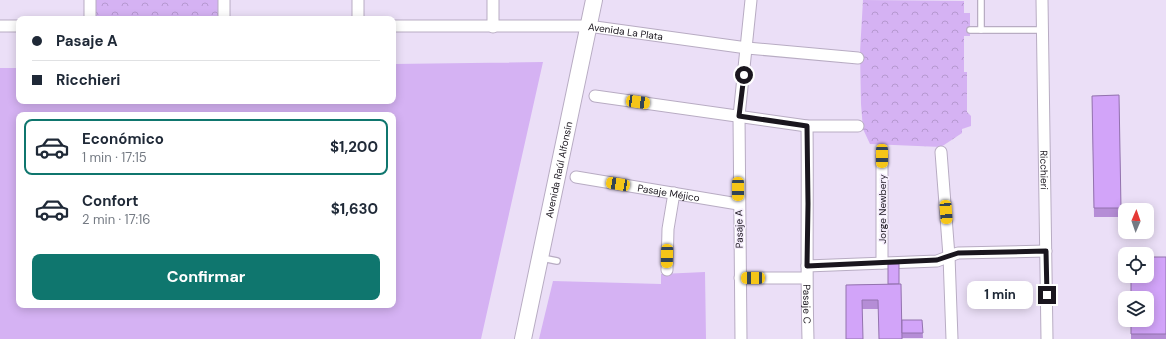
<!DOCTYPE html>
<html lang="es">
<meta charset="utf-8">
<style>
:root{--surface:#fff;--page:#f2f2f3;--text:#1f2937;--muted:#747a83;--line:#e0e1e3;--accent:#0f766e}
body{margin:0;font-family:"DM Sans",sans-serif;background:var(--page);color:var(--text);height:100vh;display:flex;flex-direction:column;font-size:15px;white-space:nowrap}
*{box-sizing:border-box;margin:0}
p{font-size:13px;color:var(--muted)}
.icon{flex:none;width:22px;height:22px;fill:none;stroke:currentColor;stroke-width:2;stroke-linecap:round;stroke-linejoin:round}
.map{position:relative;flex:1;overflow:hidden}
.panel{position:absolute;left:16px;top:112px;width:380px;height:196px;display:flex;flex-direction:column;background:var(--surface);border-radius:8px;box-shadow:0 2px 10px #0003}
.panel>*{flex:none}
.top-card{position:absolute;left:16px;top:16px;width:380px;height:88px;border-radius:8px;box-shadow:0 2px 10px #0003;display:grid;align-content:center;height:88px;padding:0 16px;background:var(--surface)}
.needle{width:26px;rotate:2deg}
.fabs{position:absolute;left:1118px;top:203px;display:grid;gap:8px}
.fabs a{display:grid;place-items:center;width:36px;height:36px;border-radius:8px;background:var(--surface);box-shadow:0 2px 10px #0003;font-size:20px}
.end{position:absolute;width:18px;height:18px;margin:-9px;border:5px solid #1a161e;background:#fff;box-shadow:0 0 0 2px #fff}
.from{border-radius:50%}
.bubble{position:absolute;height:28px;border-radius:8px;background:var(--surface);box-shadow:0 2px 10px #0003;font-size:13px;font-weight:700;line-height:28px;text-align:center}
.car{position:absolute;width:12px;height:24px;margin:-12px -6px;border-radius:5px;box-shadow:0 0 3px 1px #0007;background:linear-gradient(#f5c518 24%,#345 0 40%,#f5c518 0 76%,#345 0 86%,#f5c518 0)}
.top-card b{display:flex;align-items:center;gap:14px;height:38px;font-size:15px}
.top-card b+b{border-top:1px solid var(--line)}
.top-card i{width:10px;height:10px;background:var(--text)}
ul{padding:7px 0 0;list-style:none}
li{display:flex;align-items:center;gap:12px;height:56px;margin:0 8px 6px;padding:0 8px;border:2px solid transparent;border-radius:8px}
li div{flex:1}
li b{display:block;font-size:15px}
li em{font-style:normal;font-weight:700}
li.active{border-color:var(--accent)}
li>.icon{width:36px;height:36px;stroke-width:1.5}
.button{display:flex;gap:8px;margin-top:auto;padding:8px 16px}
.button a{flex:1;height:46px;border-radius:8px;background:var(--accent);color:#fff;font-size:16px;font-weight:700;line-height:46px;text-align:center}
.map>svg:first-child{display:block}
.green{fill:#d5b2f3;fill-rule:evenodd}
.park{fill:url(#park-crowns)}
.lines{fill:none;stroke-linecap:round;stroke-linejoin:round}
.lane-casing{stroke:#b8acc3;stroke-width:8}
.street-casing{stroke:#b8acc3;stroke-width:13}
.secondary-casing{stroke:#b8acc3;stroke-width:18}
.lane{stroke:#fff;stroke-width:5.5}
.street{stroke:#fff;stroke-width:11}
.secondary{stroke:#fff;stroke-width:16}
.wall{fill:#b58dd6}
.building{fill:#d2a4f9;stroke:#9373ae}
.route{stroke:#1a161e;stroke-width:5}
.labels{text-anchor:middle;dominant-baseline:central;stroke-width:3;stroke-linejoin:round;paint-order:stroke}
.street-label{font-size:10px;fill:#1a161e;stroke:#f6eefd}
</style>
<div class="map">
<svg width="1166" height="339" viewBox="0 0 1166 339">
<defs>
<pattern id="park-crowns" width="20" height="18" patternUnits="userSpaceOnUse"><rect width="20" height="18" fill="#d5b2f3"/><path d="M2 6a3 3 0 1 1 6 0M12 15a3 3 0 1 1 6 0" fill="none" stroke="#b698d0"/></pattern>
</defs>
<rect width="100%" height="100%" fill="#ebdff7"/>
<!-- green -->
<g class="green">
<path d="M 543,62 L 481,339 L 0,339 L 0,68 L 19,68 L 19,101 L 393,101 L 393,64 ZM 19,115 L 393,115 L 393,305 L 19,305 Z"/>
<path d="M 705,272 L 706,339 L 539,339 L 553,281 L 661,284 L 661,274 Z"/>
</g>
<!-- park -->
<g class="park">
<rect x="94" y="0" width="126" height="19"/>
<path d="M 863,0 L 964,1 L 964,13 L 970,13 L 970,36 L 964,36 L 964,72 L 967,72 L 967,112 L 971,116 L 971,126 L 962,129 L 962,133 L 941,147 L 870,144 L 863,129 L 861,104 L 860,52 Z"/>
</g>
<g class="lines">
<defs>
<g id="lane">
<path d="M 970,30 L 1042,30"/>
<path d="M 981,30 L 981,0"/>
<path d="M 542,258 L 557,261"/>
</g>
<g id="street">
<path d="M 90,0 L 90,19"/>
<path id="s1" d="M 1042,0 L 1047,339"/>
<path d="M 224,19 L 224,0"/>
<path d="M 358,19 L 358,0"/>
<path d="M 0,26 L 19,26"/>
<path id="s2" d="M 393,26 L 588,26 L 747,48 L 858,58"/>
<path d="M 493,27 L 493,0"/>
<path d="M 595,96 L 807,126 L 858,126"/>
<path id="s3" d="M 807,126 C 808,197 806,268 808,339"/>
<path d="M 941,152 L 949,256 L 952,339"/>
<path d="M 882,156 L 882,263"/>
<path id="s4" d="M 576,177 L 738,204"/>
<path d="M 807,266 L 937,261 L 958,253 L 1046,251"/>
<path d="M 667,270 L 668,229 L 674,193"/>
<path d="M 740,278 L 806,278"/>
<path d="M 741,339 L 739,116 L 751,0"/>
</g>
<g id="secondary">
<path id="s5" d="M 523,339 L 594,0"/>
</g>
</defs>
<!-- lane casing -->
<use href="#lane" class="lane-casing"/>
<!-- street casing -->
<use href="#street" class="street-casing"/>
<!-- secondary casing -->
<use href="#secondary" class="secondary-casing"/>
<!-- lane -->
<use href="#lane" class="lane"/>
<!-- street -->
<use href="#street" class="street"/>
<!-- secondary -->
<use href="#secondary" class="secondary"/>
</g>
<!-- wall -->
<g class="wall">
<path d="M 1119,95 L 1121,217 L 1094,217 L 1092,96 Z"/>
<path d="M 1166,257 L 1166,339 L 1131,339 L 1131,320 Z"/>
<path d="M 899,284 L 902,320 L 922,320 L 923,338 L 902,338 L 878,309 L 862,309 L 846,285 Z"/>
</g>
<!-- building -->
<g class="building">
<path d="M 1119,95 L 1121,208 L 1094,208 L 1092,96 Z"/>
<path d="M 1147,257 L 1166,257 L 1166,334 L 1131,334 L 1131,320 L 1147,320 L 1147,298 L 1131,298 L 1131,276 L 1147,276 Z"/>
<rect x="888" y="264" width="11" height="20"/>
<path d="M 901,284 L 902,339 L 879,339 L 878,300 L 862,300 L 863,339 L 846,339 L 846,285 Z"/>
<path d="M 902,320 L 922,320 L 923,333 L 902,333 Z"/>
</g>
<g class="lines">
<!-- route -->
<path class="route" d="M 744,75 L 739,116 L 807,126 L 808,204 L 807,266 L 937,260 L 958,253 L 1046,251 L 1047,295"/>
</g>
<g class="labels">
<!-- street labels -->
<g class="street-label">
<text stroke="none"><textPath href="#s2" startOffset="233">Avenida La Plata</textPath></text>
<text stroke="none"><textPath href="#s5" startOffset="173">Avenida Raúl Alfonsín</textPath></text>
<text stroke="none"><textPath href="#s1" startOffset="170">Ricchieri</textPath></text>
<text stroke="none"><textPath href="#s4" startOffset="94">Pasaje Méjico</textPath></text>
<text transform="translate(882 209) rotate(-90)">Jorge Newbery</text>
<text transform="translate(739 229) rotate(-91)">Pasaje A</text>
<text stroke="none"><textPath href="#s3" startOffset="178">Pasaje C</textPath></text>
</g>
</g>
</svg>
<div class="fabs">
<a><svg class="needle" viewBox="-14 -14 28 28"><path d="M0-13l5 13h-10z" fill="#e53935"/><path d="M0 13l5-13h-10z" fill="#747a83"/></svg></a>
<a><svg class="icon" aria-label="locate" viewBox="0 0 24 24"><circle cx="12" cy="12" r="6"/><path d="M12 2v4M12 18v4M2 12h4M18 12h4"/></svg></a>
<a><svg class="icon" aria-label="layers" viewBox="0 0 24 24"><path d="M12 4l9 5-9 5-9-5zM3 14l9 5 9-5"/></svg></a>
</div>
<i class="end from" style="left:744px;top:75px"></i>
<i class="end" style="left:1047px;top:295px"></i>
<div class="bubble" style="left:967px;top:281px;width:66px">1 min</div>
<i class="car" style="left:638px;top:102px;rotate:98deg"></i>
<i class="car" style="left:882px;top:156px;rotate:180deg"></i>
<i class="car" style="left:618px;top:184px;rotate:279deg"></i>
<i class="car" style="left:738px;top:189px;rotate:180deg"></i>
<i class="car" style="left:946px;top:212px;rotate:176deg"></i>
<i class="car" style="left:667px;top:256px;rotate:181deg"></i>
<i class="car" style="left:753px;top:278px;rotate:270deg"></i>
<div class="top-card">
<b><i class="from"></i>Pasaje A</b>
<b><i></i>Ricchieri</b>
</div>
<section class="panel">
<ul>
<li class="active"><svg class="icon" aria-label="car" viewBox="0 0 24 24"><path d="M5 17H2v-5l4-1 3-4h7l3 4 3 1v5h-3M9 17h6M6 11h13"/><circle cx="7" cy="17" r="2"/><circle cx="17" cy="17" r="2"/></svg><div><b>Económico</b><p>1 min · 17:15</p></div><em>$1,200</em></li>
<li><svg class="icon" aria-label="car" viewBox="0 0 24 24"><path d="M5 17H2v-5l4-1 3-4h7l3 4 3 1v5h-3M9 17h6M6 11h13"/><circle cx="7" cy="17" r="2"/><circle cx="17" cy="17" r="2"/></svg><div><b>Confort</b><p>2 min · 17:16</p></div><em>$1,630</em></li>
</ul>
<div class="button"><a>Confirmar</a></div>
</section>
</div>
